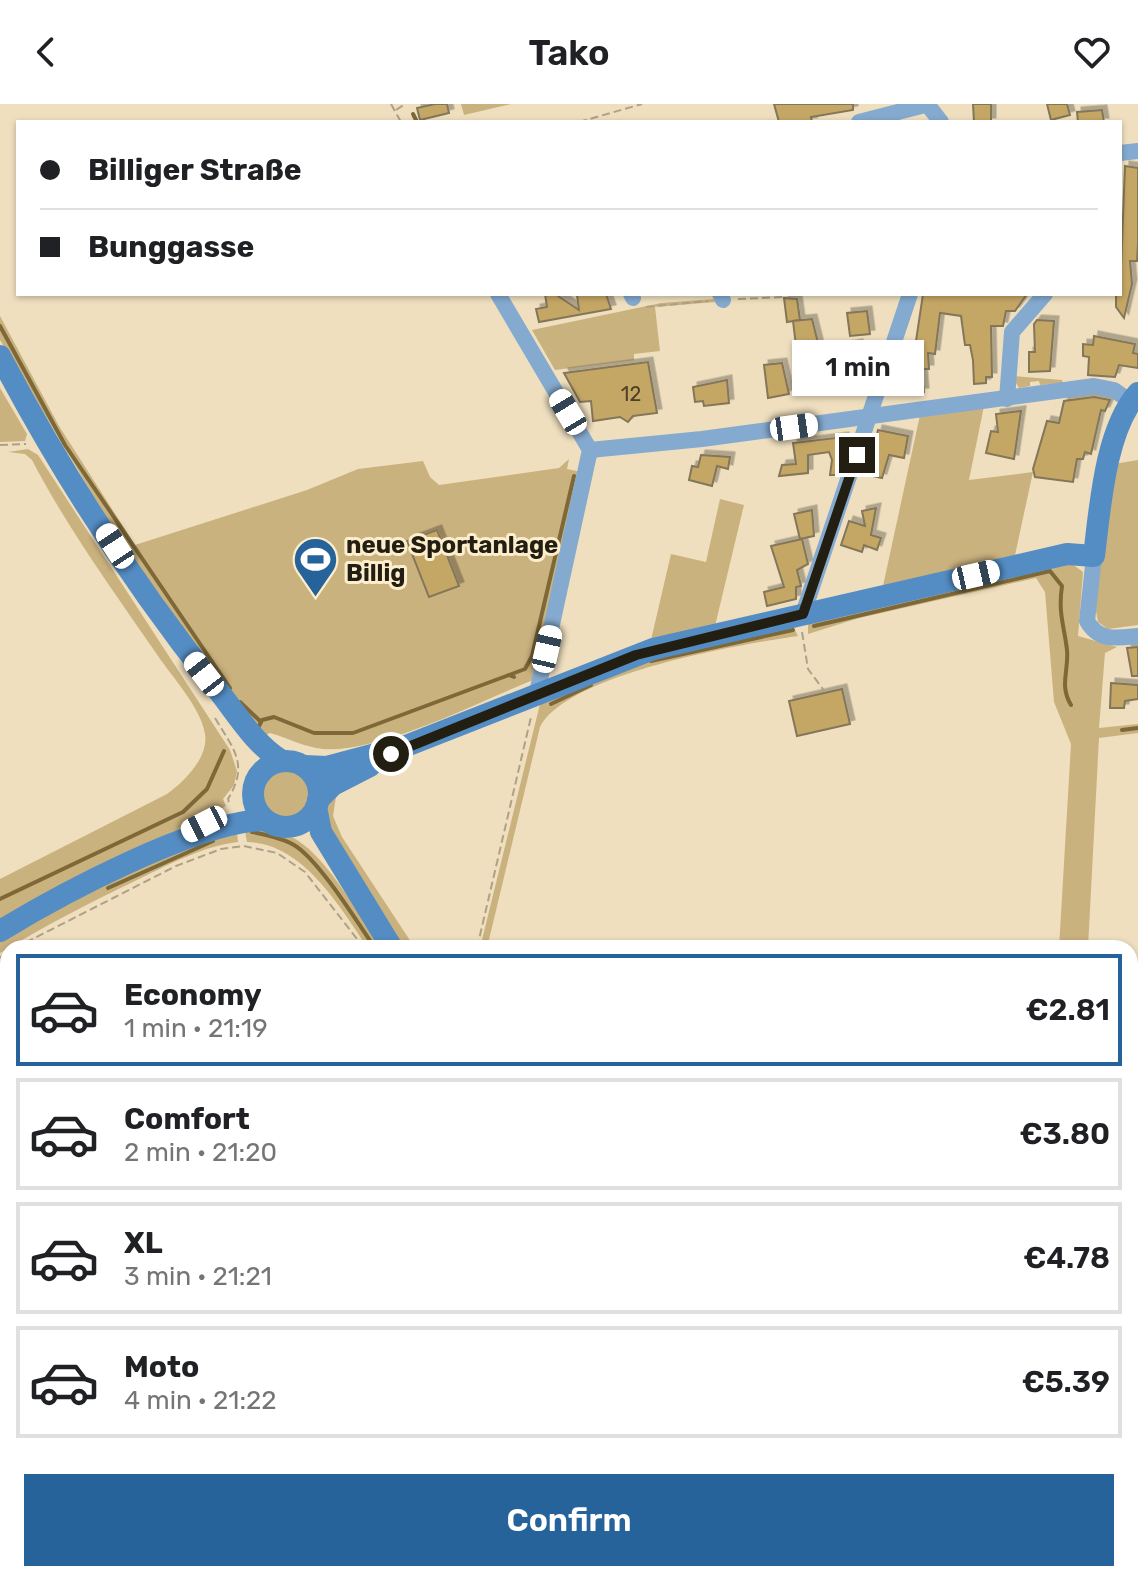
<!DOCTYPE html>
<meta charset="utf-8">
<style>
:root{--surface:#fff;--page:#f2f2f2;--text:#202124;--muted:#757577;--line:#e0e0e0;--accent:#26639a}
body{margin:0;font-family:Rubik,sans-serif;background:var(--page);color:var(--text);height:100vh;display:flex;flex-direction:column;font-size:30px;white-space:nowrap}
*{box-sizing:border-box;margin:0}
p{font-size:26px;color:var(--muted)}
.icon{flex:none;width:44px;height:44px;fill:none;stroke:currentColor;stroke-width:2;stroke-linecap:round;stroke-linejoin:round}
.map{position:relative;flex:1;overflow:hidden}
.drawer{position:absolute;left:0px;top:836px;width:1138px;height:642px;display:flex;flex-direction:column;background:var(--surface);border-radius:24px 24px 0 0;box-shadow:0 2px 6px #0004}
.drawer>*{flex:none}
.guide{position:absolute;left:16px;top:16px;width:1106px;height:176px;border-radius:0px;box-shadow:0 2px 6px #0004;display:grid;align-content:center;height:176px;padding:0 24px;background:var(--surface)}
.end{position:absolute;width:36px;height:36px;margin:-18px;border:10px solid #231e12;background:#fff;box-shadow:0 0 0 4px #fff}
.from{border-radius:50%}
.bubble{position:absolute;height:56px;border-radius:0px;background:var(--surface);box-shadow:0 2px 6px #0004;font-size:26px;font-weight:600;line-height:56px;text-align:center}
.car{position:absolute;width:24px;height:48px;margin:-24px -12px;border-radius:10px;box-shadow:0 0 6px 2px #0007;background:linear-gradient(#fff 24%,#345 0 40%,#fff 0 76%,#345 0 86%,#fff 0)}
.guide b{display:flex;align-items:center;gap:28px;height:76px;font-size:30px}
.guide b+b{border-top:2px solid var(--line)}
.guide i{width:20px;height:20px;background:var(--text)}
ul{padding:14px 0 0;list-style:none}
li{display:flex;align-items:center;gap:24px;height:112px;margin:0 16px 12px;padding:0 8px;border:4px solid var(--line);border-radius:0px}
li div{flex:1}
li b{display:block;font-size:30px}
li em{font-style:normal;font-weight:600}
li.selected{border-color:var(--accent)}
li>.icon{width:72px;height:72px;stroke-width:1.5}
.action{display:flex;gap:16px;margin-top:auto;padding:16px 24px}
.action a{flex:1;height:92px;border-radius:0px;background:var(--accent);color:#fff;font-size:32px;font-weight:600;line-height:92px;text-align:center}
header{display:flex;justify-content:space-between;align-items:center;height:104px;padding:0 24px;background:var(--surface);font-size:36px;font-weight:600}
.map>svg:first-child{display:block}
.green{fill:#cab27f}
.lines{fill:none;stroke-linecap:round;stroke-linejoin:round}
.stream{stroke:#7e6837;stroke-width:4}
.building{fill:#c5a765;stroke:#847659;stroke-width:2;filter:url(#shadow)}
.path{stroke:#aea188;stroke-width:2;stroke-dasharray:8 4;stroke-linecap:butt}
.street{stroke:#84aacf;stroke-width:16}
.secondary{stroke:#548dc4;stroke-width:22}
.route{stroke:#231e12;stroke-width:10}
.labels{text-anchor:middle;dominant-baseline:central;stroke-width:6;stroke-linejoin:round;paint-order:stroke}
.number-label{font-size:20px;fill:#4c4027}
.poi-label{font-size:24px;font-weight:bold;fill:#231e12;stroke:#fcedcc;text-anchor:start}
</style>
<header><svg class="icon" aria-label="back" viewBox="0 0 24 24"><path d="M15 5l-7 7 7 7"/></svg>Tako<svg class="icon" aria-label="heart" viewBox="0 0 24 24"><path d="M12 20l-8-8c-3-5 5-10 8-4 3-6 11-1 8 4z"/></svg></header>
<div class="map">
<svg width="1138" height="1477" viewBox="0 0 1138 1477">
<defs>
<filter id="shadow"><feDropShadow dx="4.5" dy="-4.5" stdDeviation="0" flood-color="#0004"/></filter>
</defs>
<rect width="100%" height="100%" fill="#efdfbf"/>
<!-- green -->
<g class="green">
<path d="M 461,0 L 511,0 L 464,11 Z"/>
<path d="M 714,195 L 715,198 L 655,203 L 660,247 L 634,250 L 634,256 L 555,266 L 532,226 L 661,199 Z"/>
<path d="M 0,212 L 59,322 L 135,441 L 307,386 L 358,365 L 423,357 L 430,373 L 439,381 L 559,364 L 569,355 L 567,365 L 581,368 L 533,576 C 478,598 380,649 323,645 C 304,643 288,634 270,629 L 261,633 L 118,433 L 0,236 Z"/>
<path d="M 1012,272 L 1062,276 L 1063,279 L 1040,281 L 1039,277 L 1030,278 L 1030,282 L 1019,284 Z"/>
<path d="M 0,284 L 27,330 L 25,337 L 0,338 Z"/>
<path d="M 984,302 L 969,376 L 1033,368 L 1015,451 L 883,482 L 920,311 Z"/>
<path d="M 28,345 L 38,351 L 230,646 L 237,667 L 234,681 L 223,695 L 226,702 L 0,819 L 0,775 L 167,690 C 184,678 209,653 205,630 C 201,604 173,574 158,552 C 114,488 68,425 32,356 L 25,350 L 8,348 Z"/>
<path d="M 1138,356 L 1138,521 L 1108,525 L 1098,518 L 1095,502 L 1114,360 Z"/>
<path d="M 720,395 L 744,401 L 715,522 L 651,536 L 671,450 L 706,458 Z"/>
<path d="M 1067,456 L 1083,468 L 1078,532 L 1117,543 L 1105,549 L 1099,624 L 1138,620 L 1138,629 L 1099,634 L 1088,844 L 1059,844 L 1071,640 L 1054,598 L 1045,488 L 1036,474 L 859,514 L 808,530 L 808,518 Z"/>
<path d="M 793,522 L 798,532 C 741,540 567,570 540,623 L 487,844 L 480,844 L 540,600 L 614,566 Z"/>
<circle cx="285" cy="690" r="26"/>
<path d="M 336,693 L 333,712 L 342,733 L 415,844 L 401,844 L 325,724 L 326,698 Z"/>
<path d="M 244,722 C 259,723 284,728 297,736 C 329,756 360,813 382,844 L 368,844 C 340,803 303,739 247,738 Z"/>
<path d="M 237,729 L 238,738 C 204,742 172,759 141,774 C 93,797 46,821 0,849 L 0,835 L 171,747 Z"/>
</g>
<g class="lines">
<!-- stream -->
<g class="stream">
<path d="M 413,10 L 417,18"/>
<path d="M 0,222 L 65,341 L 230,584"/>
<path d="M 814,522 L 1050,467 L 1062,482 C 1058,509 1064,521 1067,546 C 1069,567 1059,581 1071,601"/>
<path d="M 651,557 L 793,526"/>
<path d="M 509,571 L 525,565 L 532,552 L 574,372"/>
<path d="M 240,598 L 261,618"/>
<path d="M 551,600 L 591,581"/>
<path d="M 259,622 L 262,616 L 274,613 L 314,629 L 353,629 L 509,571 L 514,573"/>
<path d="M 1122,626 L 1138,624"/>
<path d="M 252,728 C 264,730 284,735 294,741 C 319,756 357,818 375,844"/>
<path d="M 108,784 L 213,737"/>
<path d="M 0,795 L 183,708 L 207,685 L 224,647"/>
<path d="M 337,1477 L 339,1470"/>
</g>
</g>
<!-- building -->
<g class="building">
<path d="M 435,0 L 447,0 L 449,9 L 420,16 L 417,4 Z"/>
<path d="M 774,0 L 853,0 L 853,6 L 811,13 L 812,18 L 779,18 Z"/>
<path d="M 973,0 L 991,0 L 991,18 L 974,18 Z"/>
<path d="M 1047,0 L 1067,0 L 1070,11 L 1051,16 Z"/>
<path d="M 1102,6 L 1104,18 L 1078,18 L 1077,8 Z"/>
<path d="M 1125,62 L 1138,64 L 1138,139 L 1137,157 L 1130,157 L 1132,180 L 1124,214 L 1116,203 L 1116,190 L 1120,190 Z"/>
<path d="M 545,190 L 555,190 L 579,206 L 577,191 L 606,190 L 611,205 L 539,218 L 536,205 L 547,203 Z"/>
<path d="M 923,190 L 1027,190 L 1015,207 L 1006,207 L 1003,222 L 991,222 L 992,273 L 986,273 L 986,279 L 974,280 L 973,256 L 970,241 L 965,241 L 961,212 L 940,209 L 935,250 L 928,249 L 929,265 L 922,265 L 924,288 L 903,289 L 903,265 L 912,264 Z"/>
<path d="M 784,194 L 797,195 L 800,216 L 787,218 Z"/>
<path d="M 867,207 L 870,230 L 850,232 L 847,209 Z"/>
<path d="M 812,215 L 820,247 L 797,250 L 793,217 Z"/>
<path d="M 1037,216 L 1054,217 L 1050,267 L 1029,268 L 1029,248 L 1035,248 L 1034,220 Z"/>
<path d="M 1094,232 L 1135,240 L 1133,249 L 1138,250 L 1138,264 L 1119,261 L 1115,273 L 1088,271 L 1089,253 L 1083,252 L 1083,240 L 1093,241 Z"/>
<path d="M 858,240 L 860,252 L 848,254 L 846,242 Z"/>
<path d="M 857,253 L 860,275 L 834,279 L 831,256 Z"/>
<path d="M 648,258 L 657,309 L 633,312 L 628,318 L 620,313 L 593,317 L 591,297 L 580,298 L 564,269 Z"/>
<path d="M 782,259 L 789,290 L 768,294 L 764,261 Z"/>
<path d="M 727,276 L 729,299 L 704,302 L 703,297 L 695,298 L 693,283 Z"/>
<path d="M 1094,293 L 1110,296 L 1105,307 L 1101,306 L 1091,350 L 1085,348 L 1083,355 L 1077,355 L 1073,378 L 1035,373 L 1033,365 L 1047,317 L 1059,319 L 1064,297 Z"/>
<path d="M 1021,307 L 1014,355 L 986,349 L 991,327 L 998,328 L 996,310 Z"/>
<path d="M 878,326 L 908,332 L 904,354 L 889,351 L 882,374 L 868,371 Z"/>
<path d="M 844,333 L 846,347 L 838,371 L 830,371 L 832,356 L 829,348 L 808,351 L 808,369 L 779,372 L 782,361 L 796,360 L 793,339 Z"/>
<path d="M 701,351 L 730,353 L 728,365 L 717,362 L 712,382 L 689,376 L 692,362 L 698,363 Z"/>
<path d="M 876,404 L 871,431 L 881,434 L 877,446 L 864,441 L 862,448 L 841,441 L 849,417 L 865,422 L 862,407 Z"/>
<path d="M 812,406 L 814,432 L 800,435 L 794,410 Z"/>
<path d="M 437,426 L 459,482 L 429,493 L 407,437 Z"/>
<path d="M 802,435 L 808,460 L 797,466 L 801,482 L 796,483 L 796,495 L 767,502 L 764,488 L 784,483 L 771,442 Z"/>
<path d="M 1138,543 L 1138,572 L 1132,572 L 1127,544 Z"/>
<path d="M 1111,579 L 1138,581 L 1138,595 L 1125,597 L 1124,604 L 1110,604 Z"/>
<path d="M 842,585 L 850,620 L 797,632 L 789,597 Z"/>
</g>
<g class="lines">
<!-- path -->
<g class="path">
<path d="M 391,0 L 401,18"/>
<path d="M 396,6 L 405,0"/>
<path d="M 579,18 L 642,0"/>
<path d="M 738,195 L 784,193"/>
<path d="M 646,203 L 708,197"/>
<path d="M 0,341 L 26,340"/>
<path d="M 802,528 L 808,565 L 825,588"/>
<path d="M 215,614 C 234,646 249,660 228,695 L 230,702"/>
<path d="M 15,844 L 176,762 L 221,745 L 244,742 L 277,749 L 305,768 L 364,844"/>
<path d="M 477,844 L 531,613"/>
<path d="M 0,854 L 8,848"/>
<path d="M 740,1470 L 742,1477"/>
<path d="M 329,1477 L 331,1470"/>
</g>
<!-- street -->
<g class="street">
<path d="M 927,0 L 941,18"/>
<path d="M 859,18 L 929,0"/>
<path d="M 1120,49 L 1138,47"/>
<path d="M 498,190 L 590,346 L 537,589"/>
<path d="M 631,190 L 633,194"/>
<path d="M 720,190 L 723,196"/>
<path d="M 1007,295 L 1012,228 L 1045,190"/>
<path d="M 590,346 L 702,335 L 1094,282 L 1114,286 L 1131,298"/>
<path d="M 1094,452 L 1087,517 C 1099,538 1117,534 1138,532"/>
<path d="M 803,510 L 910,190"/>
</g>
<!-- secondary -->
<g class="secondary">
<path d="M 0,252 C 61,368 135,482 217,585 C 237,610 254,640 282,657"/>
<circle cx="286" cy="690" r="33"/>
<path d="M 304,662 L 327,663 L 406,642 L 653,545 L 1067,450 L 1094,452 C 1100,404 1105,326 1138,289"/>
<path d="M 318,696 L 333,681 L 370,662"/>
<path d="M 316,703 L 321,728 L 392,844"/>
<path d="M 0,827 C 61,790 195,718 264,716"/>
<path d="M 718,1470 L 719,1477"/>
</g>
</g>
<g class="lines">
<!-- route -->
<path class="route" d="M 391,650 L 636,551 L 803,510 L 857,351"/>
</g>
<!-- icons -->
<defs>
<symbol id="stadium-pin" viewBox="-11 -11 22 30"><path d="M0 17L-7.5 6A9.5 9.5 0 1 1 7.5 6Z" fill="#26639a" stroke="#fcedcc"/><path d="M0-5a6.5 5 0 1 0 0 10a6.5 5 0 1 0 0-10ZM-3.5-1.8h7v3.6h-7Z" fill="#fff"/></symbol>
</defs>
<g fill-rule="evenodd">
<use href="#stadium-pin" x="290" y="430" width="51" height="69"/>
</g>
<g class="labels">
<!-- number labels -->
<g class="number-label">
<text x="631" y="290">12</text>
</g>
<!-- poi labels -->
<g class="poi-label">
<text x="346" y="441">neue Sportanlage<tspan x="346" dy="28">Billig</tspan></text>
</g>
</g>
</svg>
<i class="end from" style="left:391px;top:650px"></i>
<i class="end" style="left:857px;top:351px"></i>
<div class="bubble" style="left:792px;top:236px;width:132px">1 min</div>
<i class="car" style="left:568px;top:308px;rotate:329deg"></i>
<i class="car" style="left:794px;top:323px;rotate:82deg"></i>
<i class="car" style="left:115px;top:442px;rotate:327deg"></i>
<i class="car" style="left:976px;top:471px;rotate:77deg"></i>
<i class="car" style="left:547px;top:545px;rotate:13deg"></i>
<i class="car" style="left:204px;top:570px;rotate:322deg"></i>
<i class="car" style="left:204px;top:720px;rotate:243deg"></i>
<div class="guide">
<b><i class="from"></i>Billiger Straße</b>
<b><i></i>Bunggasse</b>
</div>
<section class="drawer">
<ul>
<li class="selected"><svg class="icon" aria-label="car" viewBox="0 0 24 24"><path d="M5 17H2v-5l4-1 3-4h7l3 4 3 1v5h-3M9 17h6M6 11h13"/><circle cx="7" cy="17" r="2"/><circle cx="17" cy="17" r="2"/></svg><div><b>Economy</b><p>1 min · 21:19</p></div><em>€2.81</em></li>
<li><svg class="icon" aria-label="car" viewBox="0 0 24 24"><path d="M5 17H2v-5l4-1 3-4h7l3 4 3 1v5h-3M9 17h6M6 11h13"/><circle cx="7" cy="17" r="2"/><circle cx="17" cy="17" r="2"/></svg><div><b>Comfort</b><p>2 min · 21:20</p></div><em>€3.80</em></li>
<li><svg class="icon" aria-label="car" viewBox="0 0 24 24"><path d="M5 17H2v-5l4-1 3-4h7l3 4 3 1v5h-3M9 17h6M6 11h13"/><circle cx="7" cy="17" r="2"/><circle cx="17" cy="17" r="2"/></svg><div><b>XL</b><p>3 min · 21:21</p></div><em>€4.78</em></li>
<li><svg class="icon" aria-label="car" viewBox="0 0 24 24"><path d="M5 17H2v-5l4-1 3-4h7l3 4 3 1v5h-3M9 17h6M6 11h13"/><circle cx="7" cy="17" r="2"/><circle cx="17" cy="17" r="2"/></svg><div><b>Moto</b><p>4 min · 21:22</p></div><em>€5.39</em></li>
</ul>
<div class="action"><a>Confirm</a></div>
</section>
</div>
